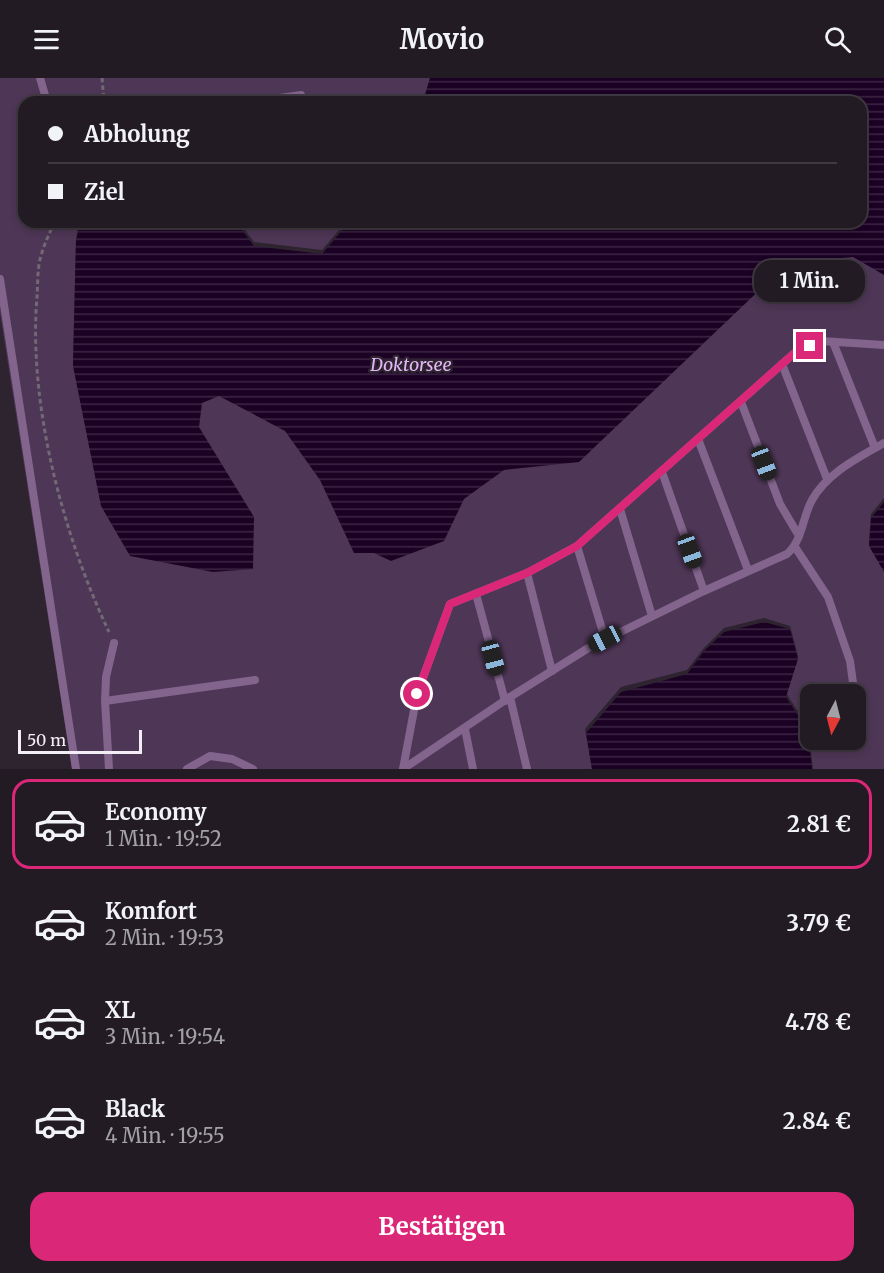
<!DOCTYPE html>
<html lang="de">
<meta charset="utf-8">
<style>
:root{--surface:#221b24;--page:#2a242c;--text:#f1f3f6;--muted:#a2a1a6;--line:#3f3941;--accent:#db2777}
body{margin:0;font-family:Merriweather,serif;background:var(--page);color:var(--text);height:100vh;display:flex;flex-direction:column;font-size:22px;white-space:nowrap}
*{box-sizing:border-box;margin:0}
p{font-size:20px;color:var(--muted)}
.icon{flex:none;width:33px;height:33px;fill:none;stroke:currentColor;stroke-width:2;stroke-linecap:round;stroke-linejoin:round}
.map{position:relative;height:691px;overflow:hidden}
.sheet{display:flex;flex-direction:column;background:var(--surface);flex:1}
.sheet>*{flex:none}
.banner{position:absolute;left:18px;top:18px;width:849px;height:132px;border-radius:18px;box-shadow:0 3px 9px #0003,0 0 0 2px var(--line);display:grid;align-content:center;height:132px;padding:0 30px;background:var(--surface)}
.needle{width:39px;rotate:187deg}
.buttons{position:absolute;left:800px;top:606px;display:grid;gap:12px}
.buttons a{display:grid;place-items:center;width:66px;height:66px;border-radius:12px;background:var(--surface);box-shadow:0 3px 9px #0003,0 0 0 2px var(--line);font-size:30px}
.scale{position:absolute;left:18px;bottom:15px;width:124px;box-sizing:border-box;padding-left:6px;border:3px solid #f3edf5;border-top:0;font-size:16px;line-height:21px;white-space:nowrap;color:#f3edf5;-webkit-text-stroke:4px #2d2430;paint-order:stroke}
.end{position:absolute;width:27px;height:27px;margin:-14px;border:8px solid #db2777;background:#fff;box-shadow:0 0 0 3px #fff}
.from{border-radius:50%}
.bubble{position:absolute;height:42px;border-radius:18px;background:var(--surface);box-shadow:0 3px 9px #0003,0 0 0 2px var(--line);font-size:20px;font-weight:700;line-height:42px;text-align:center}
.car{position:absolute;width:18px;height:36px;margin:-18px -9px;border-radius:8px;box-shadow:0 0 4px 2px #0007;background:linear-gradient(#222 24%,#8ab4d8 0 40%,#222 0 76%,#8ab4d8 0 86%,#222 0)}
.banner b{display:flex;align-items:center;gap:21px;height:57px;font-size:22px}
.banner b+b{border-top:2px solid var(--line)}
.banner i{width:15px;height:15px;background:var(--text)}
ul{padding:10px 0 0;list-style:none}
li{display:flex;align-items:center;gap:18px;height:90px;margin:0 12px 9px;padding:0 18px;border:3px solid transparent;border-radius:18px}
li div{flex:1}
li b{display:block;font-size:22px}
li em{font-style:normal;font-weight:700}
li.active{border-color:var(--accent)}
li>.icon{width:54px;height:54px;stroke-width:1.5}
.button{display:flex;gap:12px;margin-top:auto;padding:12px 30px}
.button a{flex:1;height:69px;border-radius:18px;background:var(--accent);color:#fff;font-size:24px;font-weight:700;line-height:69px;text-align:center}
header{display:flex;justify-content:space-between;align-items:center;height:78px;padding:0 30px;background:var(--surface);font-size:27px;font-weight:700}
.map>svg:first-child{display:block}
.park{fill:#4e3656;fill-rule:evenodd}
.water{fill:url(#water-rules)}
.lines{fill:none;stroke-linecap:round;stroke-linejoin:round}
.path{stroke:#716a74;stroke-width:3;stroke-dasharray:4.5 3;stroke-linecap:butt}
.lane{stroke:#82648c;stroke-width:8}
.route{stroke:#db2777;stroke-width:8}
.labels{text-anchor:middle;dominant-baseline:central;stroke-width:4.5;stroke-linejoin:round;paint-order:stroke}
.water-label{font-size:18px;font-style:italic;fill:#e5b6f6;stroke:#2d2430}
</style>
<header><svg class="icon" aria-label="menu" viewBox="0 0 24 24"><path d="M4 6h16M4 12h16M4 18h16"/></svg>Movio<svg class="icon" aria-label="search" viewBox="0 0 24 24"><circle cx="10" cy="10" r="6"/><path d="M15 15l6 6"/></svg></header>
<div class="map">
<svg width="884" height="691" viewBox="0 0 884 691">
<defs>
<pattern id="water-rules" width="6" height="5" patternUnits="userSpaceOnUse" patternTransform="scale(1.5)"><rect width="6" height="5" fill="#1b0124"/><path d="M0 2.5h6" fill="none" stroke="#3d2644"/></pattern>
</defs>
<rect width="100%" height="100%" fill="#2d2430"/>
<!-- park -->
<g class="park">
<path d="M 0,0 L 430,0 L 423,24 L 24,24 L 24,144 L 79,144 L 76,160 L 73,284 L 101,425 L 192,347 L 196,321 L 218,310 L 464,417 L 771,198 L 810,179 L 853,176 L 884,193 L 884,420 L 871,436 L 869,464 L 884,490 L 884,691 L 813,691 L 808,649 L 786,615 L 798,578 L 790,548 L 764,540 L 724,550 L 704,570 L 687,592 L 621,609 L 585,651 L 592,691 L 72,691 L 0,235 ZM 810,616 L 855,616 L 855,662 L 810,662 Z"/>
<path d="M 239,144 L 346,144 L 322,172 L 254,164 Z"/>
</g>
<!-- water -->
<g class="water">
<path d="M 430,0 L 884,0 L 884,197 L 853,179 L 810,183 L 771,201 L 579,384 L 504,392 L 464,421 L 444,463 L 391,483 L 374,475 L 354,475 L 320,402 L 285,353 L 219,318 L 202,325 L 199,349 L 254,439 L 253,491 L 213,494 L 130,478 L 101,428 L 73,288 L 76,164 L 80,144 L 236,144 L 254,168 L 322,176 L 349,144 L 861,144 L 861,24 L 423,24 Z"/>
<path d="M 884,424 L 884,494 L 869,468 L 871,440 Z"/>
<path d="M 764,544 L 790,551 L 798,581 L 786,619 L 808,653 L 812,691 L 592,691 L 586,655 L 621,614 L 687,596 L 704,573 L 724,554 Z"/>
</g>
<g class="lines">
<!-- path -->
<g class="path">
<path d="M 102,0 L 104,24"/>
<path d="M 54,144 C 50,155 44,166 41,178 C 37,190 38,206 37,219 C 28,326 63,457 109,554"/>
</g>
<!-- lane -->
<g class="lane">
<path d="M 40,0 L 47,24"/>
<path d="M 251,24 L 301,17"/>
<path d="M 0,201 L 76,691"/>
<path d="M 833,264 L 875,370"/>
<path d="M 782,286 L 827,401"/>
<path d="M 741,324 L 780,426 L 799,458"/>
<path d="M 698,361 L 748,492"/>
<path d="M 662,394 L 704,513"/>
<path d="M 620,431 L 652,538"/>
<path d="M 577,468 L 605,561"/>
<path d="M 795,469 L 828,519 L 850,583 L 854,612"/>
<path d="M 527,495 L 552,593"/>
<path d="M 476,516 L 505,623"/>
<path d="M 510,619 L 527,691"/>
<path d="M 105,623 L 255,602"/>
<path d="M 465,651 L 473,691"/>
<path d="M 109,691 L 105,623 L 106,599 L 114,565"/>
<path d="M 187,691 L 210,678 L 232,681 L 253,691"/>
<path d="M 403,691 L 417,616 L 450,526 L 527,495 L 577,468 L 798,272 L 821,263 L 884,267"/>
<path d="M 403,691 L 510,619 L 590,569 L 704,513 L 787,476 C 803,462 802,440 812,422 C 827,395 858,380 884,365"/>
</g>
</g>
<g class="lines">
<!-- route -->
<path class="route" d="M 417,616 L 450,526 L 527,495 L 577,468 L 782,286 L 798,272 L 810,268"/>
</g>
<g class="labels">
<!-- water labels -->
<g class="water-label">
<text x="411" y="286">Doktorsee</text>
</g>
</g>
</svg>
<div class="buttons">
<a><svg class="needle" viewBox="-14 -14 28 28"><path d="M0-13l5 13h-10z" fill="#e53935"/><path d="M0 13l5-13h-10z" fill="#a2a1a6"/></svg></a>
</div>
<div class="scale">50 m</div>
<i class="end from" style="left:417px;top:616px"></i>
<i class="end" style="left:810px;top:268px"></i>
<div class="bubble" style="left:754px;top:182px;width:111px">1 Min.</div>
<i class="car" style="left:764px;top:385px;rotate:159deg"></i>
<i class="car" style="left:690px;top:473px;rotate:160deg"></i>
<i class="car" style="left:605px;top:561px;rotate:242deg"></i>
<i class="car" style="left:493px;top:580px;rotate:165deg"></i>
<div class="banner">
<b><i class="from"></i>Abholung</b>
<b><i></i>Ziel</b>
</div>
</div>
<section class="sheet">
<ul>
<li class="active"><svg class="icon" aria-label="car" viewBox="0 0 24 24"><path d="M5 17H2v-5l4-1 3-4h7l3 4 3 1v5h-3M9 17h6M6 11h13"/><circle cx="7" cy="17" r="2"/><circle cx="17" cy="17" r="2"/></svg><div><b>Economy</b><p>1 Min. · 19:52</p></div><em>2.81 €</em></li>
<li><svg class="icon" aria-label="car" viewBox="0 0 24 24"><path d="M5 17H2v-5l4-1 3-4h7l3 4 3 1v5h-3M9 17h6M6 11h13"/><circle cx="7" cy="17" r="2"/><circle cx="17" cy="17" r="2"/></svg><div><b>Komfort</b><p>2 Min. · 19:53</p></div><em>3.79 €</em></li>
<li><svg class="icon" aria-label="car" viewBox="0 0 24 24"><path d="M5 17H2v-5l4-1 3-4h7l3 4 3 1v5h-3M9 17h6M6 11h13"/><circle cx="7" cy="17" r="2"/><circle cx="17" cy="17" r="2"/></svg><div><b>XL</b><p>3 Min. · 19:54</p></div><em>4.78 €</em></li>
<li><svg class="icon" aria-label="car" viewBox="0 0 24 24"><path d="M5 17H2v-5l4-1 3-4h7l3 4 3 1v5h-3M9 17h6M6 11h13"/><circle cx="7" cy="17" r="2"/><circle cx="17" cy="17" r="2"/></svg><div><b>Black</b><p>4 Min. · 19:55</p></div><em>2.84 €</em></li>
</ul>
<div class="button"><a>Bestätigen</a></div>
</section>
